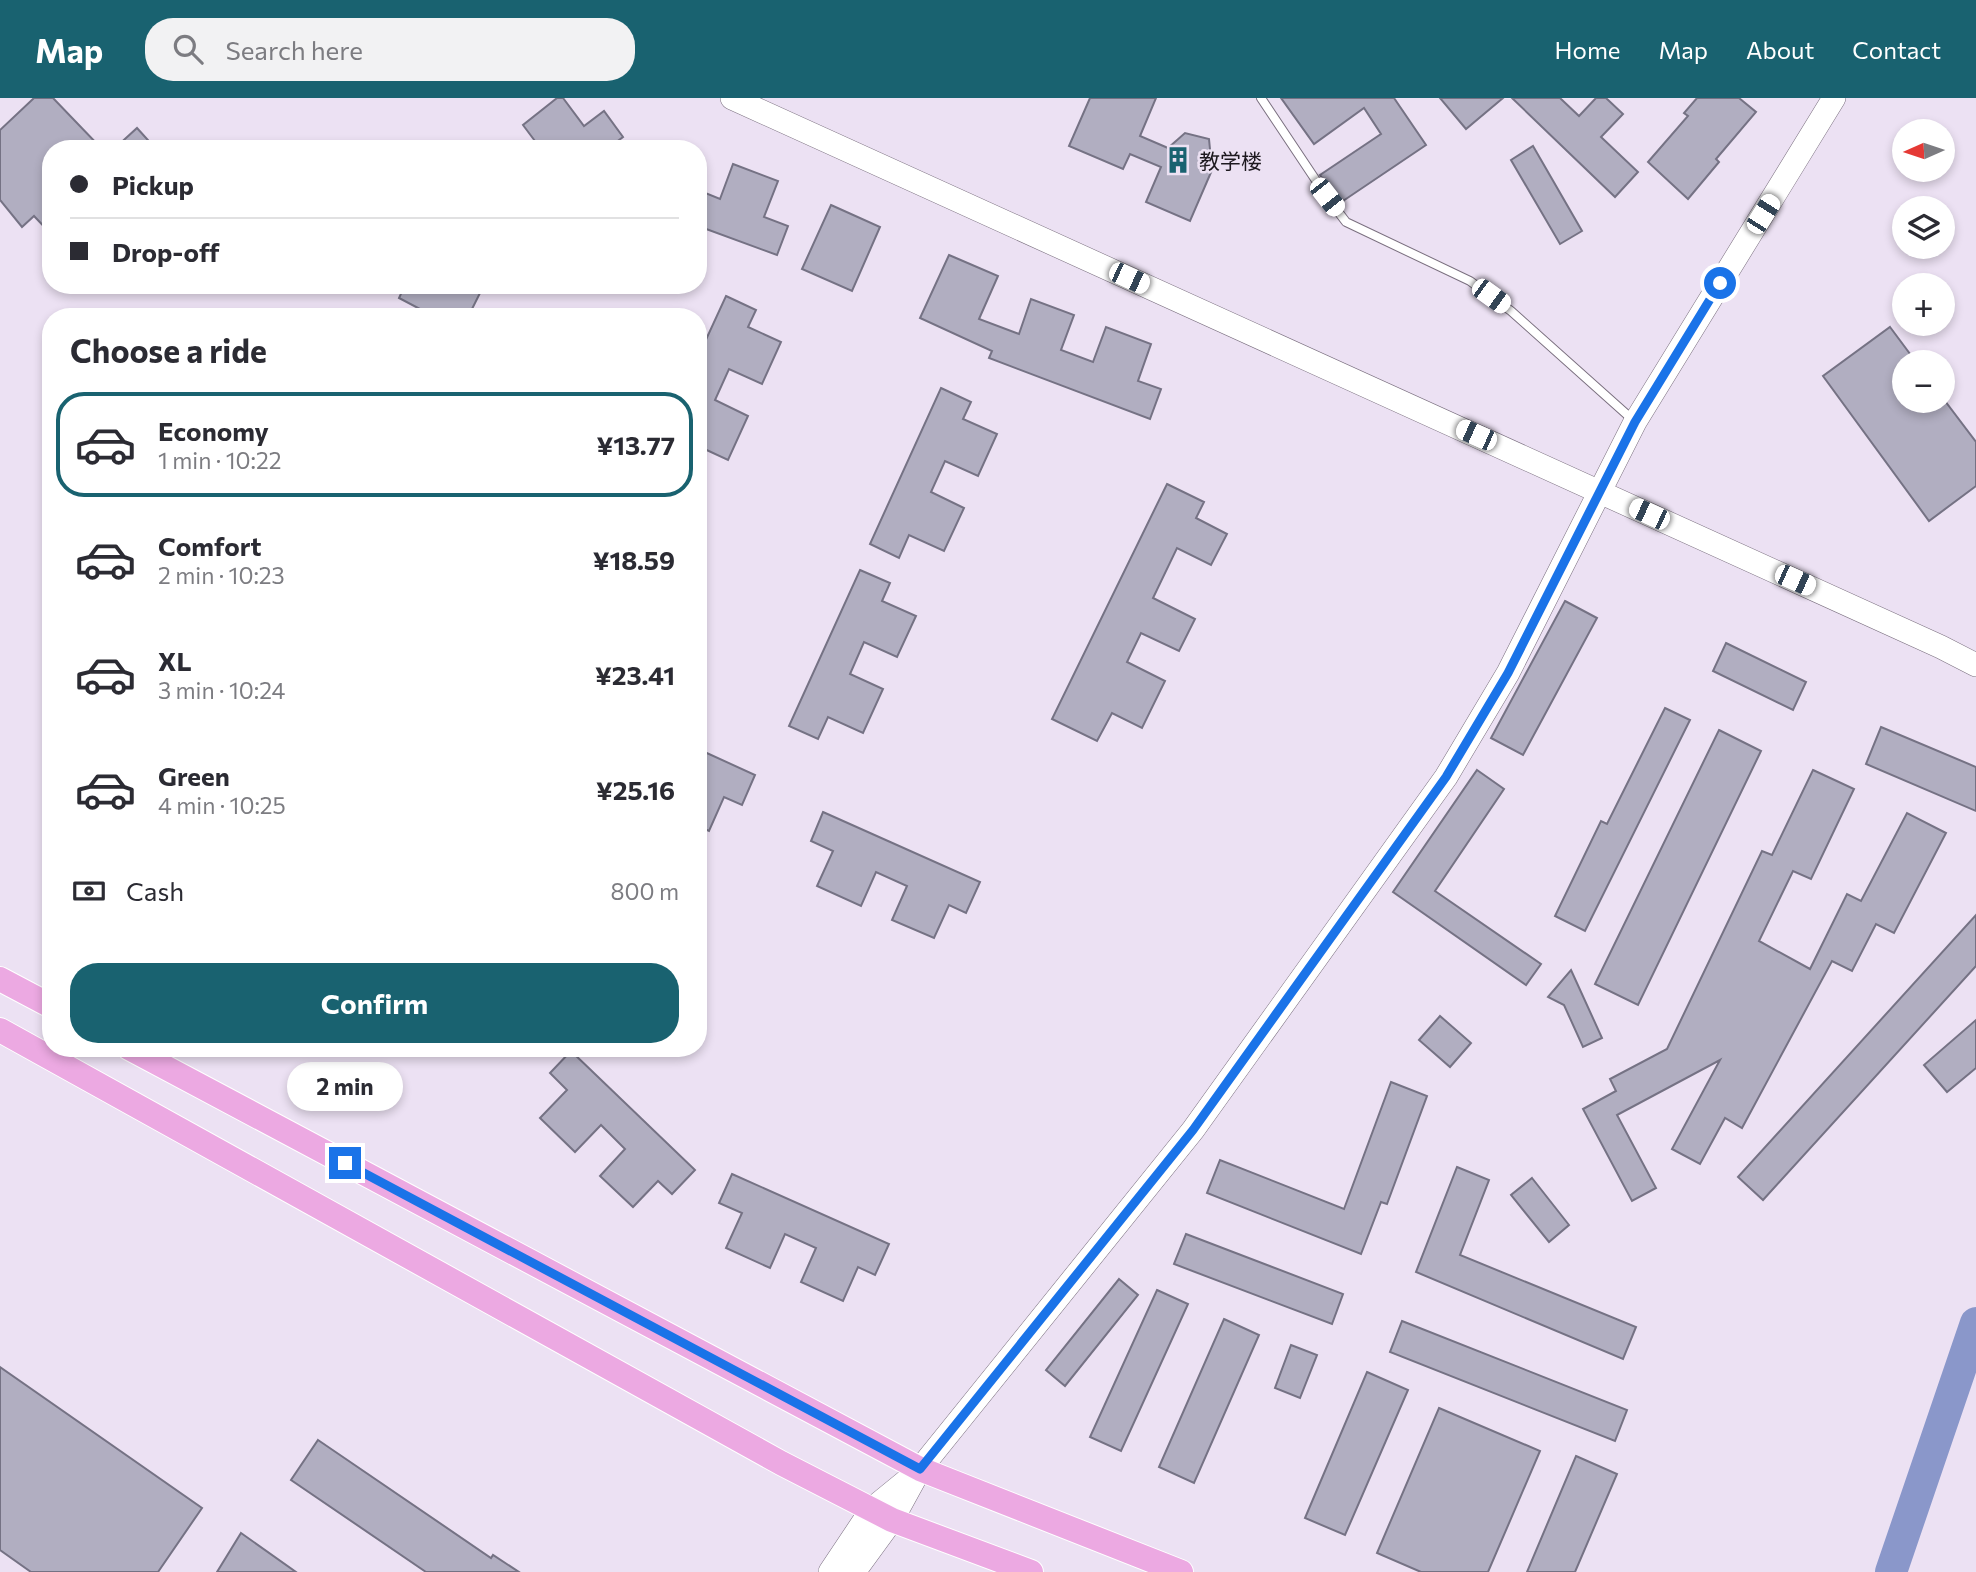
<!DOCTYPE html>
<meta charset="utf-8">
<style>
:root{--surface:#fff;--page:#f2f2f3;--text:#2b2b33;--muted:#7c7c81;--line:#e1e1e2;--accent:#196270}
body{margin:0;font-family:Commissioner,"Noto Sans SC",sans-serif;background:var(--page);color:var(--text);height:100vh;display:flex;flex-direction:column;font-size:26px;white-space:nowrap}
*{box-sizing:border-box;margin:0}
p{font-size:23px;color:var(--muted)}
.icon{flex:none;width:38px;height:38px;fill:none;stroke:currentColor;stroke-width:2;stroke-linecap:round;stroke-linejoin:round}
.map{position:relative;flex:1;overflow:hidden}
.drawer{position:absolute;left:42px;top:210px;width:665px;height:749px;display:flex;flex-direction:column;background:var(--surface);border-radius:28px;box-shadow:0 4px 10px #0003}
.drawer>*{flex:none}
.banner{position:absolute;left:42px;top:42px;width:665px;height:154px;border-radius:28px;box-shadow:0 4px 10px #0003;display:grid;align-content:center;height:154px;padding:0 28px;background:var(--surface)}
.needle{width:46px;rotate:267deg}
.tools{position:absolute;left:1892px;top:21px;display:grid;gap:14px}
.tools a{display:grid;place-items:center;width:63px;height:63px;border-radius:50%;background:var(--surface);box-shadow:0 4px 10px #0003;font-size:35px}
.end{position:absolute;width:32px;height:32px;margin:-16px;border:9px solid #1a73e8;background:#fff;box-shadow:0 0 0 4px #fff}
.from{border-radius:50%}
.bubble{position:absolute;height:49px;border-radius:24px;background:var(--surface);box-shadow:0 4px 10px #0003;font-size:23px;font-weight:700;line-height:49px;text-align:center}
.car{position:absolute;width:21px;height:42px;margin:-21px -10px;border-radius:9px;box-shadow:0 0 5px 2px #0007;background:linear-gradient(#fff 24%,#345 0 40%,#fff 0 76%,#345 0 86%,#fff 0)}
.banner b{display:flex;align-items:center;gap:24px;height:66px;font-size:26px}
.banner b+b{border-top:2px solid var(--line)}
.banner i{width:18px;height:18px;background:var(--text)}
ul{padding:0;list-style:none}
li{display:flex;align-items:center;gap:21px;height:105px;margin:0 14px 10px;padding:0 14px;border:4px solid transparent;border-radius:28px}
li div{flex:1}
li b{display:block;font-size:26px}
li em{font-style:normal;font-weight:700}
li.current{border-color:var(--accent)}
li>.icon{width:63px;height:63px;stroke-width:1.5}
h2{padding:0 28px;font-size:32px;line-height:84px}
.pay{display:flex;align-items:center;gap:18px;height:77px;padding:0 28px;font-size:26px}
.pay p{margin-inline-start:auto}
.button{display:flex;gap:14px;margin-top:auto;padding:14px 28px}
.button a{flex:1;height:80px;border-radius:28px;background:var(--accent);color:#fff;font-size:28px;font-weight:700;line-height:80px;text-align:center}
header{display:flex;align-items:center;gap:42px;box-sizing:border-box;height:98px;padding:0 35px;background:var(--accent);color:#fff}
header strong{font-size:33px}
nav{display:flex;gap:38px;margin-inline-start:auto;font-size:24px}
.search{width:490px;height:63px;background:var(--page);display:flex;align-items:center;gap:18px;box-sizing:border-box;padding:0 24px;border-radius:28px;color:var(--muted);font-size:26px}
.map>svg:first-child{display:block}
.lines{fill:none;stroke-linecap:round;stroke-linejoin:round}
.river{stroke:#8a97ca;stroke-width:32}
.building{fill:#b1aec1;stroke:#757284;stroke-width:2}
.lane-casing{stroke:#7a6f7f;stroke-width:10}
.secondary-casing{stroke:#7a6f7f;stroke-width:24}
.primary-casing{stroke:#fff;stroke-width:26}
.lane{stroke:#fff;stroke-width:8}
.secondary{stroke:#fff;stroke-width:23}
.primary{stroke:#eca9e2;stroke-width:24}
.route{stroke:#1a73e8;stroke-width:9}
.labels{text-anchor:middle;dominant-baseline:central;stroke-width:5;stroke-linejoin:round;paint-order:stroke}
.poi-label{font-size:21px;fill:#1d191f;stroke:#ece1f3;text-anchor:start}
</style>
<header>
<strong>Map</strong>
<div class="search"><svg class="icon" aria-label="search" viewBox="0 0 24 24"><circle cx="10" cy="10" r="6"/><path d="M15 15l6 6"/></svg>Search here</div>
<nav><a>Home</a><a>Map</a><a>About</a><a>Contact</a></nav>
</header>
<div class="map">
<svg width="1976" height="1474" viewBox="0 0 1976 1474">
<rect width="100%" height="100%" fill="#ece1f3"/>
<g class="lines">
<!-- river -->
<path class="river" d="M 1891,1474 L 1976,1225"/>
</g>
<!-- building -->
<g class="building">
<path d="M 34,0 L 53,0 L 102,51 L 51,51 L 51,136 L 34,118 L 22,129 L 0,102 L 0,32 Z"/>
<path d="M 557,0 L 563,0 L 584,28 L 604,13 L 623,39 L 607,51 L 541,51 L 523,27 Z"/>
<path d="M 1090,0 L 1156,0 L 1140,38 L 1168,50 L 1185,35 L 1209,41 L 1212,72 L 1190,123 L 1146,104 L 1161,69 L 1130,56 L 1123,71 L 1069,48 Z"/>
<path d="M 1281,0 L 1394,0 L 1426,47 L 1340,105 L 1320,77 L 1381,36 L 1364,10 L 1314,46 Z"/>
<path d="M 1440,0 L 1503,0 L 1466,31 Z"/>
<path d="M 1512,0 L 1560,0 L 1579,18 L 1596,0 L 1606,0 L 1623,16 L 1601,39 L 1638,74 L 1615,99 Z"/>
<path d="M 1697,0 L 1739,0 L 1756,14 L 1716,61 L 1719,64 L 1688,101 L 1648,64 L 1688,18 L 1684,15 Z"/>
<path d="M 137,30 L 156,51 L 114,51 Z"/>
<path d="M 1533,48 L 1582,133 L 1560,146 L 1511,62 Z"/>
<path d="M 733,66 L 778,83 L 764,119 L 788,128 L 777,157 L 698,128 L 698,92 L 720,101 Z"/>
<path d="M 831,107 L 880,129 L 852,193 L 802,171 Z"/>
<path d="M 949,157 L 998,178 L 979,221 L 1019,236 L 1031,201 L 1074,217 L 1061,252 L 1093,264 L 1106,229 L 1151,246 L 1138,283 L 1161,291 L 1150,321 L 989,260 L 992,253 L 920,220 Z"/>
<path d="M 405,187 L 484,187 L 468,219 L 435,219 L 399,200 Z"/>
<path d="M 726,198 L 756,212 L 748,229 L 781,244 L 762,286 L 729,271 L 715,302 L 748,318 L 728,362 L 698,348 L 698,259 Z"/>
<path d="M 1890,229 L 1916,264 L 1904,264 L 1904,303 L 1945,303 L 1976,344 L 1976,388 L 1929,423 L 1823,278 Z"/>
<path d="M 941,290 L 971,304 L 963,321 L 997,336 L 978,378 L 945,363 L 931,394 L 964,410 L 944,453 L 909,437 L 899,460 L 870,446 Z"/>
<path d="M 1167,386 L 1204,404 L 1196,420 L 1227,436 L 1211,467 L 1177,450 L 1153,500 L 1195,521 L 1179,553 L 1141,535 L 1127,564 L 1165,583 L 1142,630 L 1112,615 L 1097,643 L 1052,621 Z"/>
<path d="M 860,472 L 890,485 L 882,503 L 916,518 L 897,559 L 864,544 L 850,576 L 883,591 L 863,635 L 828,619 L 818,641 L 789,628 Z"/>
<path d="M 1565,503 L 1597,520 L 1523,657 L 1491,640 Z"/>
<path d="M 1726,545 L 1806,584 L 1793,612 L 1713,573 Z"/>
<path d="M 1665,610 L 1690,622 L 1585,833 L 1555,818 L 1601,723 L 1607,726 Z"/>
<path d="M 1881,629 L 1976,669 L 1976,713 L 1866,666 Z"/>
<path d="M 1719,632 L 1761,653 L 1638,907 L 1595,886 Z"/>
<path d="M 698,651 L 755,677 L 742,707 L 724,699 L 709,733 L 698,728 Z"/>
<path d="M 1477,672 L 1504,691 L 1435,793 L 1541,866 L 1526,887 L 1393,794 Z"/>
<path d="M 1813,672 L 1854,691 L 1811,781 L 1793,773 L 1759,843 L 1810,871 L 1847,796 L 1861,803 L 1907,715 L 1946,735 L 1894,835 L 1876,826 L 1852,873 L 1832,863 L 1742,1030 L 1725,1020 L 1700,1066 L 1672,1051 L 1720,962 L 1617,1017 L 1656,1090 L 1632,1103 L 1583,1011 L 1616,993 L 1610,981 L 1667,951 L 1762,753 L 1772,757 Z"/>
<path d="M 823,714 L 980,784 L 966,815 L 949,807 L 934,840 L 892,822 L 907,788 L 876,774 L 861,808 L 817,788 L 833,753 L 811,743 Z"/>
<path d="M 1976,817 L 1976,868 L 1763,1102 L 1738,1079 Z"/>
<path d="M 1571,872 L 1602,940 L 1583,949 L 1564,907 L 1548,899 Z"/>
<path d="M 1440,918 L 1471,945 L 1450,969 L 1419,942 Z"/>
<path d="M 1976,922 L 1976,970 L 1947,994 L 1924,967 Z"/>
<path d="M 571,953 L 695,1072 L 672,1096 L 658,1083 L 633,1109 L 600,1078 L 625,1051 L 601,1027 L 575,1054 L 540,1020 L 567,992 L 550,975 Z"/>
<path d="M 1391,984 L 1427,998 L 1387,1106 L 1381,1104 L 1361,1156 L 1207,1095 L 1220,1062 L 1344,1111 Z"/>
<path d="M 1457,1069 L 1489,1082 L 1460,1157 L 1636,1229 L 1623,1261 L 1416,1174 Z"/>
<path d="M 732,1076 L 889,1146 L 875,1177 L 858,1169 L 843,1203 L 801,1184 L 816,1150 L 785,1136 L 770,1170 L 726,1150 L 742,1115 L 719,1105 Z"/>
<path d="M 1532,1080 L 1569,1127 L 1549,1144 L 1511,1097 Z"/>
<path d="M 1186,1136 L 1343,1196 L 1332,1226 L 1174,1166 Z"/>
<path d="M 1119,1181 L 1138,1197 L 1065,1288 L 1046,1272 Z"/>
<path d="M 1157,1192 L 1188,1206 L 1121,1353 L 1090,1339 Z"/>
<path d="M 1224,1221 L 1259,1237 L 1194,1385 L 1159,1369 Z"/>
<path d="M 1402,1223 L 1627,1312 L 1615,1343 L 1390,1254 Z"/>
<path d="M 1291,1247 L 1317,1257 L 1300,1300 L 1275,1290 Z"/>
<path d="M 0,1269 L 202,1410 L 158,1474 L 31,1474 L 0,1452 Z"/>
<path d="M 1367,1274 L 1408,1292 L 1345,1437 L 1305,1420 Z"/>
<path d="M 1439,1310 L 1540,1353 L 1488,1474 L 1421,1474 L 1377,1455 Z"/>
<path d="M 318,1342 L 491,1460 L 493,1457 L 519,1474 L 426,1474 L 291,1382 Z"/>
<path d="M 1576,1358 L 1617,1376 L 1575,1474 L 1527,1474 Z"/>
<path d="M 241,1435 L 296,1474 L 217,1474 Z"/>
</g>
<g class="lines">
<defs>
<path id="lane" d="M 1261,0 L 1327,99 L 1346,124 L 1470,183 L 1511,213 L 1633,322"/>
<g id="secondary">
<path d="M 732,0 L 1941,549 L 1976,567"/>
<path d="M 830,1474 L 872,1411 L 910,1380"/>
<path d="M 854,1474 L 892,1422 L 920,1371 L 1193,1032 L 1446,679 L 1508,575 L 1635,324 L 1834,0"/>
</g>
<g id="primary">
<path d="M 0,881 L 51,908"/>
<path d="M 0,932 L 781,1365 L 892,1422 L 1031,1474"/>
<path d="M 129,950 L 920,1371 L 1181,1474"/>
</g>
</defs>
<!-- lane casing -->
<use href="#lane" class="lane-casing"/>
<!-- secondary casing -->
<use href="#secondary" class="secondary-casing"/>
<!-- primary casing -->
<use href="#primary" class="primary-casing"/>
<!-- lane -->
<use href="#lane" class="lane"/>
<!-- secondary -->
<use href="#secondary" class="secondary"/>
<!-- primary -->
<use href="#primary" class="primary"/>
</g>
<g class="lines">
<!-- route -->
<path class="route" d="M 345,1065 L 920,1371 L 1193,1032 L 1446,679 L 1508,575 L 1635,324 L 1720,185"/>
</g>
<!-- icons -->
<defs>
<symbol id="building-bare" viewBox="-9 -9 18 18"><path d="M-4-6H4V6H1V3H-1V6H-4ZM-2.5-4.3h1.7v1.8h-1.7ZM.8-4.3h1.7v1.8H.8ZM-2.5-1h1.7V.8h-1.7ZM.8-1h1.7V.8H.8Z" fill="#196270" stroke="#ece1f3" stroke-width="2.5" paint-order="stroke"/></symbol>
</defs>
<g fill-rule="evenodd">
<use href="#building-bare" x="1159" y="43" width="38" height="38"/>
</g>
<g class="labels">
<!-- poi labels -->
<g class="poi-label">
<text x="1199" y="62">教学楼</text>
</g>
</g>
</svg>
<div class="tools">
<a><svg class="needle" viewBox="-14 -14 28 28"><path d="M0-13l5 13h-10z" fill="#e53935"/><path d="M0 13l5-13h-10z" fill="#7c7c81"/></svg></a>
<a><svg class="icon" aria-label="layers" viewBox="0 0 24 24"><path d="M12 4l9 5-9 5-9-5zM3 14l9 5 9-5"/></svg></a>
<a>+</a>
<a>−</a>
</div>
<i class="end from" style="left:1720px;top:185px"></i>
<i class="end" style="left:345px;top:1065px"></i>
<div class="bubble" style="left:287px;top:964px;width:116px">2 min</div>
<i class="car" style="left:1327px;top:99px;rotate:142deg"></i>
<i class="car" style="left:1763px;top:116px;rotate:32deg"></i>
<i class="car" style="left:1129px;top:180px;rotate:115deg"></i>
<i class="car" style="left:1491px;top:198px;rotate:126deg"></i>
<i class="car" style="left:1476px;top:337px;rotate:294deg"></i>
<i class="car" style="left:1649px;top:416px;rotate:295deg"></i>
<i class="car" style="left:1795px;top:482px;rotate:114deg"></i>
<div class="banner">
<b><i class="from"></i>Pickup</b>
<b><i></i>Drop-off</b>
</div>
<section class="drawer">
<h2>Choose a ride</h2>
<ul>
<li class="current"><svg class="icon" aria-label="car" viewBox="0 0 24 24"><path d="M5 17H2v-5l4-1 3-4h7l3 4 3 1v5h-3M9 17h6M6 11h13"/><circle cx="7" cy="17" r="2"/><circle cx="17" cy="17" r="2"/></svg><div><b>Economy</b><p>1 min · 10:22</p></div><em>¥13.77</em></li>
<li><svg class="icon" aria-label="car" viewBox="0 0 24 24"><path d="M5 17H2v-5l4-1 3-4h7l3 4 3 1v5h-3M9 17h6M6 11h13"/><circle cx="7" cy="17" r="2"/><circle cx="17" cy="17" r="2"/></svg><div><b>Comfort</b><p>2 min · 10:23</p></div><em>¥18.59</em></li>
<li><svg class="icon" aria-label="car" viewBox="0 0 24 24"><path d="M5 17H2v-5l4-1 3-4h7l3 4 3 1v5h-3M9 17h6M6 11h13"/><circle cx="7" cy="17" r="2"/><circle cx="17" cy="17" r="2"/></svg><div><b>XL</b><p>3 min · 10:24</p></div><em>¥23.41</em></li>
<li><svg class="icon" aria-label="car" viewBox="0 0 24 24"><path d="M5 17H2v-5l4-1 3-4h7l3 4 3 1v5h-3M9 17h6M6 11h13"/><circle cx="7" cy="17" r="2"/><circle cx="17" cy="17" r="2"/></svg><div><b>Green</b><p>4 min · 10:25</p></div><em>¥25.16</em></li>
</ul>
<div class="pay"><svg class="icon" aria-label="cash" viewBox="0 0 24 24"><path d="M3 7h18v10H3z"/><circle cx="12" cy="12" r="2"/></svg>Cash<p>800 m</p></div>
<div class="button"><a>Confirm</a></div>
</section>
</div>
